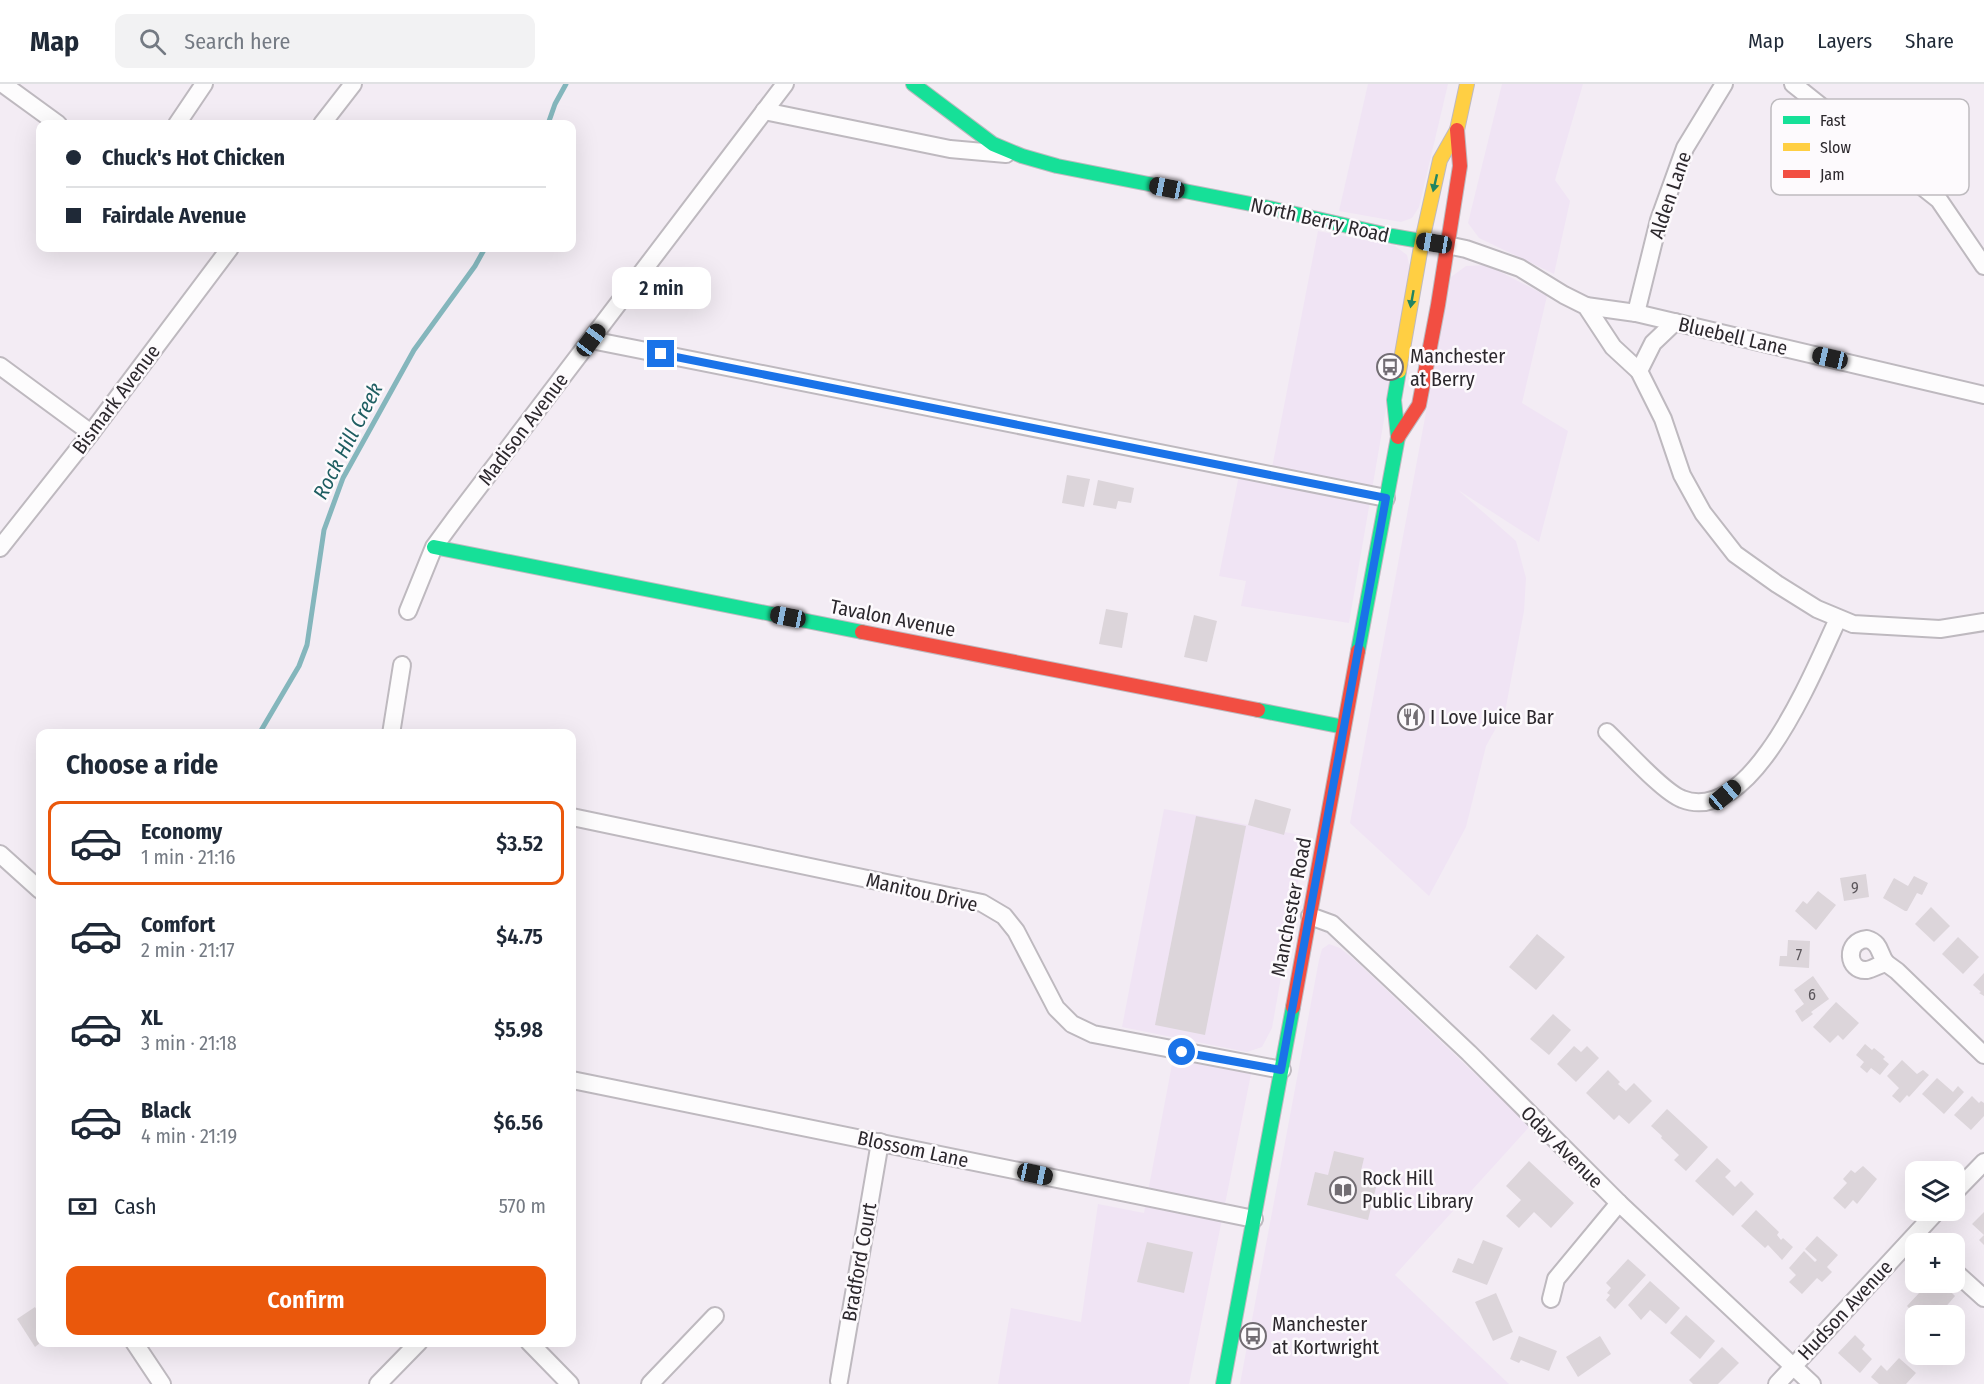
<!DOCTYPE html>
<meta charset="utf-8">
<style>
:root{--surface:#fff;--page:#f2f2f3;--text:#1f2937;--muted:#747a83;--line:#e0e1e3;--accent:#ea580c}
body{margin:0;font-family:"Fira Sans Condensed",sans-serif;background:var(--page);color:var(--text);height:100vh;display:flex;flex-direction:column;font-size:22px;white-space:nowrap}
*{box-sizing:border-box;margin:0}
p{font-size:20px;color:var(--muted)}
.icon{flex:none;width:33px;height:33px;fill:none;stroke:currentColor;stroke-width:2;stroke-linecap:round;stroke-linejoin:round}
.map{position:relative;flex:1;overflow:hidden}
.panel{position:absolute;left:36px;top:645px;width:540px;height:618px;display:flex;flex-direction:column;background:var(--surface);border-radius:12px;box-shadow:0 6px 24px #0002}
.panel>*{flex:none}
.banner{position:absolute;left:36px;top:36px;width:540px;height:132px;border-radius:12px;box-shadow:0 6px 24px #0002;display:grid;align-content:center;height:132px;padding:0 30px;background:var(--surface)}
.buttons{position:absolute;left:1905px;top:1077px;display:grid;gap:12px}
.buttons a{display:grid;place-items:center;width:60px;height:60px;border-radius:12px;background:var(--surface);box-shadow:0 6px 24px #0002;font-size:30px}
.end{position:absolute;width:27px;height:27px;margin:-14px;border:8px solid #1a73e8;background:#fff;box-shadow:0 0 0 3px #fff}
.from{border-radius:50%}
.bubble{position:absolute;height:42px;border-radius:12px;background:var(--surface);box-shadow:0 6px 24px #0002;font-size:20px;font-weight:600;line-height:42px;text-align:center}
.car{position:absolute;width:18px;height:36px;margin:-18px -9px;border-radius:8px;box-shadow:0 0 4px 2px #0007;background:linear-gradient(#222 24%,#8ab4d8 0 40%,#222 0 76%,#8ab4d8 0 86%,#222 0)}
.banner b{display:flex;align-items:center;gap:21px;height:57px;font-size:22px}
.banner b+b{border-top:2px solid var(--line)}
.banner i{width:15px;height:15px;background:var(--text)}
ul{padding:0;list-style:none}
li{display:flex;align-items:center;gap:18px;height:84px;margin:0 12px 9px;padding:0 18px;border:3px solid transparent;border-radius:12px}
li div{flex:1}
li b{display:block;font-size:22px}
li em{font-style:normal;font-weight:600}
li.on{border-color:var(--accent)}
li>.icon{width:54px;height:54px;stroke-width:1.5}
h2{padding:0 30px;font-size:27px;line-height:72px}
.pay{display:flex;align-items:center;gap:15px;height:66px;padding:0 30px;font-size:22px}
.pay p{margin-inline-start:auto}
.button{display:flex;gap:12px;margin-top:auto;padding:12px 30px}
.button a{flex:1;height:69px;border-radius:12px;background:var(--accent);color:#fff;font-size:24px;font-weight:600;line-height:69px;text-align:center}
header{display:flex;align-items:center;gap:36px;box-sizing:border-box;height:84px;padding:0 30px;background:var(--surface);border-bottom:2px solid var(--line)}
header strong{font-size:28px}
nav{display:flex;gap:33px;margin-inline-start:auto;font-size:21px}
.search{width:420px;height:54px;background:var(--page);display:flex;align-items:center;gap:15px;box-sizing:border-box;padding:0 21px;border-radius:12px;color:var(--muted);font-size:22px}
.map>svg:first-child{display:block}
.built{fill:#f0e4f4}
.lines{fill:none;stroke-linecap:round;stroke-linejoin:round}
.stream{stroke:#84b6bc;stroke-width:5}
.building{fill:#dcd5da}
.street-casing{stroke:#beb9bf;stroke-width:20}
.fast-casing{stroke:#beb9bf;stroke-width:16}
.slow-casing{stroke:#beb9bf;stroke-width:16}
.jam-casing{stroke:#beb9bf;stroke-width:16}
.street{stroke:#fdfcfd;stroke-width:16}
.fast{stroke:#16e098;stroke-width:14}
.slow{stroke:#ffcf43;stroke-width:14}
.jam{stroke:#f24e42;stroke-width:14}
.oneway{fill:#218462}
.route{stroke:#1a73e8;stroke-width:8}
.labels{text-anchor:middle;dominant-baseline:central;stroke-width:5;stroke-linejoin:round;paint-order:stroke}
.number-label{font-size:16px;fill:#5b565b}
.street-label{font-size:20px;fill:#2c282d;stroke:#fdfafd}
.poi-label{font-size:20px;fill:#2c282d;stroke:#fdfafd;text-anchor:start}
.water-label{font-size:21px;font-style:italic;fill:#1f5e62;stroke:#fdfafd}
.key{fill:#fdfafd;stroke:#bebbbf;stroke-width:1.5}
.key-label{font-size:16px;fill:#2c282d}
</style>
<header>
<strong>Map</strong>
<div class="search"><svg class="icon" aria-label="search" viewBox="0 0 24 24"><circle cx="10" cy="10" r="6"/><path d="M15 15l6 6"/></svg>Search here</div>
<nav><a>Map</a><a>Layers</a><a>Share</a></nav>
</header>
<div class="map">
<svg width="1984" height="1300" viewBox="0 0 1984 1300">
<rect width="100%" height="100%" fill="#f3ecf4"/>
<!-- built -->
<g class="built">
<path d="M 1368,0 L 1448,0 L 1419,123 L 1412,134 L 1401,138 L 1339,127 Z"/>
<path d="M 1502,0 L 1583,0 L 1555,96 L 1570,117 L 1554,190 L 1479,154 L 1468,139 Z"/>
<path d="M 1318,147 L 1395,162 L 1407,171 L 1410,185 L 1349,539 L 1241,522 L 1246,497 L 1219,492 L 1239,391 L 1270,394 Z"/>
<path d="M 1487,181 L 1547,212 L 1522,319 L 1568,347 L 1539,458 L 1458,406 L 1516,457 L 1526,494 L 1524,527 L 1505,628 L 1486,662 L 1466,743 L 1429,812 L 1350,739 L 1451,193 L 1466,182 Z"/>
<path d="M 1164,725 L 1306,752 L 1272,944 L 1262,963 L 1247,968 L 1122,943 Z"/>
<path d="M 1329,860 L 1340,864 L 1357,878 L 1530,1042 L 1395,1191 L 1509,1300 L 1240,1300 L 1319,876 L 1322,865 Z"/>
<path d="M 1173,975 L 1251,990 L 1189,1300 L 998,1300 L 1011,1224 L 1081,1238 L 1098,1120 L 1144,1129 Z"/>
</g>
<g class="lines">
<!-- stream -->
<g class="stream">
<path d="M 548,40 L 555,20 L 566,0"/>
<path d="M 259,650 L 299,582 L 307,561 L 324,446 L 343,394 L 414,266 L 475,182 L 485,164"/>
</g>
</g>
<!-- building -->
<g class="building">
<path d="M 1067,391 L 1090,395 L 1084,423 L 1062,419 Z"/>
<path d="M 1098,396 L 1134,404 L 1131,419 L 1118,417 L 1116,425 L 1093,421 Z"/>
<path d="M 1106,525 L 1128,529 L 1122,564 L 1099,560 Z"/>
<path d="M 1194,531 L 1217,537 L 1207,578 L 1184,573 Z"/>
<path d="M 1255,715 L 1291,725 L 1284,751 L 1248,741 Z"/>
<path d="M 1196,732 L 1246,742 L 1205,951 L 1155,941 Z"/>
<path d="M 1866,790 L 1869,813 L 1844,817 L 1840,794 Z"/>
<path d="M 1914,792 L 1928,799 L 1922,811 L 1917,809 L 1907,827 L 1905,827 L 1883,814 L 1894,794 L 1908,802 Z"/>
<path d="M 1818,807 L 1836,821 L 1816,846 L 1795,827 L 1803,817 L 1807,820 Z"/>
<path d="M 1931,823 L 1950,842 L 1934,858 L 1915,840 Z"/>
<path d="M 1537,850 L 1565,873 L 1536,906 L 1509,883 Z"/>
<path d="M 1958,853 L 1979,873 L 1963,890 L 1942,870 Z"/>
<path d="M 1788,856 L 1810,857 L 1809,884 L 1779,882 L 1780,872 L 1787,872 Z"/>
<path d="M 1984,889 L 1984,912 L 1979,909 L 1981,908 L 1973,901 Z"/>
<path d="M 1813,892 L 1829,915 L 1811,928 L 1813,930 L 1802,938 L 1795,927 L 1804,920 L 1794,906 Z"/>
<path d="M 1836,918 L 1859,939 L 1843,956 L 1838,951 L 1830,959 L 1813,943 Z"/>
<path d="M 1553,930 L 1571,946 L 1549,971 L 1530,955 Z"/>
<path d="M 1865,960 L 1872,966 L 1874,964 L 1885,973 L 1883,975 L 1889,980 L 1880,991 L 1871,984 L 1867,989 L 1860,983 L 1864,978 L 1856,971 Z"/>
<path d="M 1574,962 L 1581,968 L 1587,962 L 1599,974 L 1576,998 L 1557,980 Z"/>
<path d="M 1902,976 L 1917,990 L 1923,986 L 1929,991 L 1909,1013 L 1907,1011 L 1900,1019 L 1892,1012 L 1899,1004 L 1887,992 Z"/>
<path d="M 1608,986 L 1620,998 L 1618,1000 L 1626,1007 L 1634,999 L 1652,1017 L 1629,1040 L 1619,1031 L 1614,1036 L 1586,1009 Z"/>
<path d="M 1937,994 L 1953,1008 L 1958,1002 L 1964,1008 L 1944,1030 L 1922,1010 Z"/>
<path d="M 1972,1012 L 1979,1019 L 1981,1017 L 1984,1019 L 1984,1032 L 1971,1046 L 1954,1031 Z"/>
<path d="M 1667,1025 L 1708,1063 L 1686,1087 L 1674,1076 L 1679,1071 L 1661,1054 L 1662,1052 L 1651,1042 Z"/>
<path d="M 1334,1067 L 1364,1074 L 1361,1087 L 1379,1091 L 1368,1136 L 1307,1121 L 1315,1088 L 1328,1091 Z"/>
<path d="M 1717,1074 L 1731,1087 L 1725,1093 L 1735,1103 L 1741,1097 L 1754,1110 L 1733,1132 L 1695,1097 Z"/>
<path d="M 1529,1077 L 1574,1119 L 1551,1144 L 1534,1128 L 1519,1144 L 1506,1132 L 1521,1116 L 1506,1102 Z"/>
<path d="M 1863,1082 L 1877,1095 L 1857,1120 L 1853,1116 L 1845,1125 L 1833,1114 L 1847,1099 L 1843,1095 L 1851,1086 L 1855,1089 Z"/>
<path d="M 1756,1126 L 1779,1148 L 1777,1151 L 1781,1156 L 1783,1154 L 1793,1163 L 1782,1176 L 1768,1161 L 1765,1164 L 1741,1142 Z"/>
<path d="M 1984,1128 L 1984,1161 L 1979,1156 L 1984,1151 L 1972,1140 Z"/>
<path d="M 1817,1152 L 1838,1171 L 1827,1183 L 1832,1188 L 1822,1198 L 1817,1194 L 1802,1210 L 1789,1198 L 1796,1191 L 1789,1184 L 1804,1167 L 1815,1178 L 1817,1176 L 1805,1165 Z"/>
<path d="M 1483,1156 L 1503,1164 L 1487,1201 L 1452,1188 L 1458,1174 L 1473,1180 Z"/>
<path d="M 1147,1158 L 1193,1168 L 1184,1209 L 1137,1198 Z"/>
<path d="M 1628,1175 L 1646,1191 L 1615,1225 L 1606,1216 L 1610,1211 L 1607,1209 L 1611,1204 L 1606,1199 Z"/>
<path d="M 1650,1197 L 1680,1224 L 1666,1240 L 1650,1226 L 1641,1236 L 1628,1221 Z"/>
<path d="M 1924,1198 L 1941,1198 L 1955,1212 L 1943,1226 L 1947,1230 L 1946,1232 L 1917,1232 L 1907,1222 L 1920,1208 L 1918,1205 Z"/>
<path d="M 1496,1209 L 1513,1248 L 1493,1257 L 1475,1218 Z"/>
<path d="M 35,1223 L 40,1231 L 40,1259 L 35,1263 L 17,1235 Z"/>
<path d="M 1686,1231 L 1715,1257 L 1700,1275 L 1670,1249 Z"/>
<path d="M 1855,1251 L 1865,1261 L 1862,1265 L 1872,1275 L 1860,1289 L 1838,1269 Z"/>
<path d="M 1519,1252 L 1557,1267 L 1549,1287 L 1521,1276 L 1519,1279 L 1510,1275 Z"/>
<path d="M 1600,1252 L 1611,1270 L 1578,1293 L 1566,1273 Z"/>
<path d="M 1722,1263 L 1739,1279 L 1718,1300 L 1693,1300 L 1689,1296 Z"/>
<path d="M 1899,1274 L 1916,1289 L 1906,1300 L 1879,1300 L 1871,1293 L 1881,1281 L 1887,1287 Z"/>
</g>
<g class="lines">
<defs>
<g id="street">
<path d="M 3,0 L 58,40"/>
<path d="M 1793,0 L 1939,116 L 1984,182"/>
<path d="M 764,27 L 950,65 L 1006,70"/>
<path d="M 177,40 L 204,0"/>
<path d="M 322,40 L 353,0"/>
<path d="M 1447,161 L 1466,165 L 1520,184 L 1564,211 L 1586,222 L 1613,263 L 1639,287 L 1663,335 L 1682,391 L 1703,429 L 1735,470 L 1777,500 L 1817,525 L 1853,540 L 1940,545 L 1984,538"/>
<path d="M 1586,222 L 1636,229 L 1984,311"/>
<path d="M 1636,229 L 1659,136 L 1685,64 L 1724,0"/>
<path d="M 591,256 L 1386,414"/>
<path d="M 0,282 L 91,349"/>
<path d="M 1639,287 L 1653,259 L 1675,238"/>
<path d="M 0,464 L 91,349 L 230,164"/>
<path d="M 408,527 L 434,463 L 456,433 L 785,0"/>
<path d="M 1607,648 C 1624,664 1663,708 1682,715 C 1753,743 1815,583 1838,535"/>
<path d="M 391,650 L 402,581"/>
<path d="M 572,733 L 982,819 L 1004,832 L 1016,847 L 1056,924 L 1072,940 L 1093,950 L 1282,986"/>
<path d="M 0,770 L 40,806"/>
<path d="M 1310,832 L 1332,840 L 1469,969 L 1619,1119 L 1812,1300"/>
<path d="M 1867,855 C 1881,859 1879,870 1886,879 C 1880,880 1873,885 1867,886 C 1847,888 1844,857 1867,855 Z"/>
<path d="M 1886,879 L 1897,887 L 1984,971"/>
<path d="M 572,996 L 1254,1135"/>
<path d="M 1954,1109 L 1984,1078"/>
<path d="M 1954,1187 L 1984,1214"/>
<path d="M 1551,1215 L 1556,1195 L 1619,1119"/>
<path d="M 134,1258 L 162,1300"/>
<path d="M 529,1258 L 570,1300"/>
<path d="M 839,1297 L 880,1058"/>
<path d="M 378,1300 L 419,1258"/>
<path d="M 650,1300 L 715,1232"/>
<path d="M 1777,1300 L 1938,1126"/>
</g>
<g id="fast">
<path d="M 913,0 L 993,60 L 1022,72 L 1057,82 L 1256,121 L 1392,152 L 1438,160"/>
<path d="M 434,463 L 862,548"/>
<path d="M 1358,567 L 1398,353 L 1394,316 L 1399,287"/>
<path d="M 1258,626 L 1344,643"/>
<path d="M 1223,1300 L 1293,923"/>
</g>
<path id="slow" d="M 1399,287 L 1422,157 L 1440,76 L 1457,46 L 1467,0"/>
<g id="jam">
<path d="M 1398,353 L 1419,321 L 1438,221 L 1460,82 L 1457,46"/>
<path d="M 862,548 L 1258,626"/>
<path d="M 1293,923 L 1358,567"/>
</g>
</defs>
<!-- street casing -->
<use href="#street" class="street-casing"/>
<!-- fast casing -->
<use href="#fast" class="fast-casing"/>
<!-- slow casing -->
<use href="#slow" class="slow-casing"/>
<!-- jam casing -->
<use href="#jam" class="jam-casing"/>
<!-- street -->
<use href="#street" class="street"/>
<!-- fast -->
<use href="#fast" class="fast"/>
<!-- slow -->
<use href="#slow" class="slow"/>
<!-- jam -->
<use href="#jam" class="jam"/>
</g>
<!-- one-way arrows -->
<defs><path id="oneway-solid" d="M-6-.8H1V-3.2L6.5 0L1 3.2V.8H-6Z" transform="scale(1.5)"/></defs>
<g class="oneway">
<use href="#oneway-solid" transform="translate(1435 99) rotate(103)"/>
<use href="#oneway-solid" transform="translate(1412 215) rotate(100)"/>
</g>
<g class="lines">
<!-- route -->
<path class="route" d="M 661,270 L 1386,414 L 1281,986 L 1182,968"/>
</g>
<!-- icons -->
<defs>
<symbol id="bus-ring" viewBox="-11 -11 22 22"><circle r="9.5" fill="#fdfafd" stroke="#726d73" stroke-width="1.5"/><path d="M-5-6H5V4H4V6H2V4H-2V6H-4V4H-5ZM-3.5-4V0h7V-4ZM-3.5 1.2v1.5H-2V1.2ZM2 1.2v1.5H3.5V1.2Z" fill="#726d73"/></symbol>
<symbol id="restaurant-ring" viewBox="-11 -11 22 22"><circle r="9.5" fill="#fdfafd" stroke="#726d73" stroke-width="1.5"/><path d="M-5-6h1v4h1v-4h1v4h1v-4h1v5L-1.5 .5V6h-2V.5L-5-1ZM5-6V6H3V1.5H1.5Q1.5-4 5-6Z" fill="#726d73"/></symbol>
<symbol id="library-ring" viewBox="-11 -11 22 22"><circle r="9.5" fill="#fdfafd" stroke="#726d73" stroke-width="1.5"/><path d="M-6-4Q-3-5.5-.7-3.5V5Q-3 3-6 4ZM6-4Q3-5.5 .7-3.5V5Q3 3 6 4Z" fill="#726d73"/></symbol>
</defs>
<g fill-rule="evenodd">
<use href="#bus-ring" x="1375" y="268" width="30" height="30"/>
<use href="#restaurant-ring" x="1396" y="618" width="30" height="30"/>
<use href="#library-ring" x="1328" y="1091" width="30" height="30"/>
<use href="#bus-ring" x="1238" y="1237" width="30" height="30"/>
</g>
<g class="labels">
<!-- number labels -->
<g class="number-label">
<text x="1855" y="803">9</text>
<text x="1799" y="870">7</text>
<text x="1812" y="910">6</text>
</g>
<!-- street labels -->
<g class="street-label">
<text transform="translate(1670 111) rotate(-71)">Alden Lane</text>
<text transform="translate(1320 136) rotate(13)">North Berry Road</text>
<text transform="translate(1733 252) rotate(13)">Bluebell Lane</text>
<text transform="translate(116 315) rotate(-53)">Bismark Avenue</text>
<text transform="translate(523 345) rotate(-53)">Madison Avenue</text>
<text transform="translate(893 534) rotate(11)">Tavalon Avenue</text>
<text transform="translate(922 808) rotate(13)">Manitou Drive</text>
<text transform="translate(1291 823) rotate(-79)">Manchester Road</text>
<text transform="translate(1562 1063) rotate(45)">Oday Avenue</text>
<text transform="translate(913 1065) rotate(12)">Blossom Lane</text>
<text transform="translate(859 1178) rotate(-80)">Bradford Court</text>
<text transform="translate(1845 1226) rotate(-47)">Hudson Avenue</text>
</g>
<!-- poi labels -->
<g class="poi-label">
<text x="1410" y="272">Manchester<tspan x="1410" dy="23">at Berry</tspan></text>
<text x="1430" y="633">I Love Juice Bar</text>
<text x="1362" y="1094">Rock Hill<tspan x="1362" dy="23">Public Library</tspan></text>
<text x="1272" y="1240">Manchester<tspan x="1272" dy="23">at Kortwright</tspan></text>
</g>
<!-- water labels -->
<g class="water-label">
<text transform="translate(348 357) rotate(-63)">Rock Hill Creek</text>
</g>
</g>
<!-- legend -->
<rect x="1771" y="15" width="198" height="96" rx="9" class="key"/>
<rect x="1783" y="32" width="27" height="8" fill="#16e098"/>
<rect x="1783" y="59" width="27" height="8" fill="#ffcf43"/>
<rect x="1783" y="86" width="27" height="8" fill="#f24e42"/>
<g class="key-label">
<text x="1820" y="42">Fast</text>
<text x="1820" y="69">Slow</text>
<text x="1820" y="96">Jam</text>
</g>
</svg>
<div class="buttons">
<a><svg class="icon" aria-label="layers" viewBox="0 0 24 24"><path d="M12 4l9 5-9 5-9-5zM3 14l9 5 9-5"/></svg></a>
<a>+</a>
<a>−</a>
</div>
<i class="end from" style="left:1182px;top:968px"></i>
<i class="end" style="left:661px;top:270px"></i>
<div class="bubble" style="left:612px;top:183px;width:99px">2 min</div>
<i class="car" style="left:1167px;top:104px;rotate:281deg"></i>
<i class="car" style="left:1434px;top:159px;rotate:279deg"></i>
<i class="car" style="left:591px;top:256px;rotate:37deg"></i>
<i class="car" style="left:1830px;top:274px;rotate:283deg"></i>
<i class="car" style="left:788px;top:533px;rotate:281deg"></i>
<i class="car" style="left:1725px;top:711px;rotate:50deg"></i>
<i class="car" style="left:1035px;top:1090px;rotate:102deg"></i>
<div class="banner">
<b><i class="from"></i>Chuck's Hot Chicken</b>
<b><i></i>Fairdale Avenue</b>
</div>
<section class="panel">
<h2>Choose a ride</h2>
<ul>
<li class="on"><svg class="icon" aria-label="car" viewBox="0 0 24 24"><path d="M5 17H2v-5l4-1 3-4h7l3 4 3 1v5h-3M9 17h6M6 11h13"/><circle cx="7" cy="17" r="2"/><circle cx="17" cy="17" r="2"/></svg><div><b>Economy</b><p>1 min · 21:16</p></div><em>$3.52</em></li>
<li><svg class="icon" aria-label="car" viewBox="0 0 24 24"><path d="M5 17H2v-5l4-1 3-4h7l3 4 3 1v5h-3M9 17h6M6 11h13"/><circle cx="7" cy="17" r="2"/><circle cx="17" cy="17" r="2"/></svg><div><b>Comfort</b><p>2 min · 21:17</p></div><em>$4.75</em></li>
<li><svg class="icon" aria-label="car" viewBox="0 0 24 24"><path d="M5 17H2v-5l4-1 3-4h7l3 4 3 1v5h-3M9 17h6M6 11h13"/><circle cx="7" cy="17" r="2"/><circle cx="17" cy="17" r="2"/></svg><div><b>XL</b><p>3 min · 21:18</p></div><em>$5.98</em></li>
<li><svg class="icon" aria-label="car" viewBox="0 0 24 24"><path d="M5 17H2v-5l4-1 3-4h7l3 4 3 1v5h-3M9 17h6M6 11h13"/><circle cx="7" cy="17" r="2"/><circle cx="17" cy="17" r="2"/></svg><div><b>Black</b><p>4 min · 21:19</p></div><em>$6.56</em></li>
</ul>
<div class="pay"><svg class="icon" aria-label="cash" viewBox="0 0 24 24"><path d="M3 7h18v10H3z"/><circle cx="12" cy="12" r="2"/></svg>Cash<p>570 m</p></div>
<div class="button"><a>Confirm</a></div>
</section>
</div>
